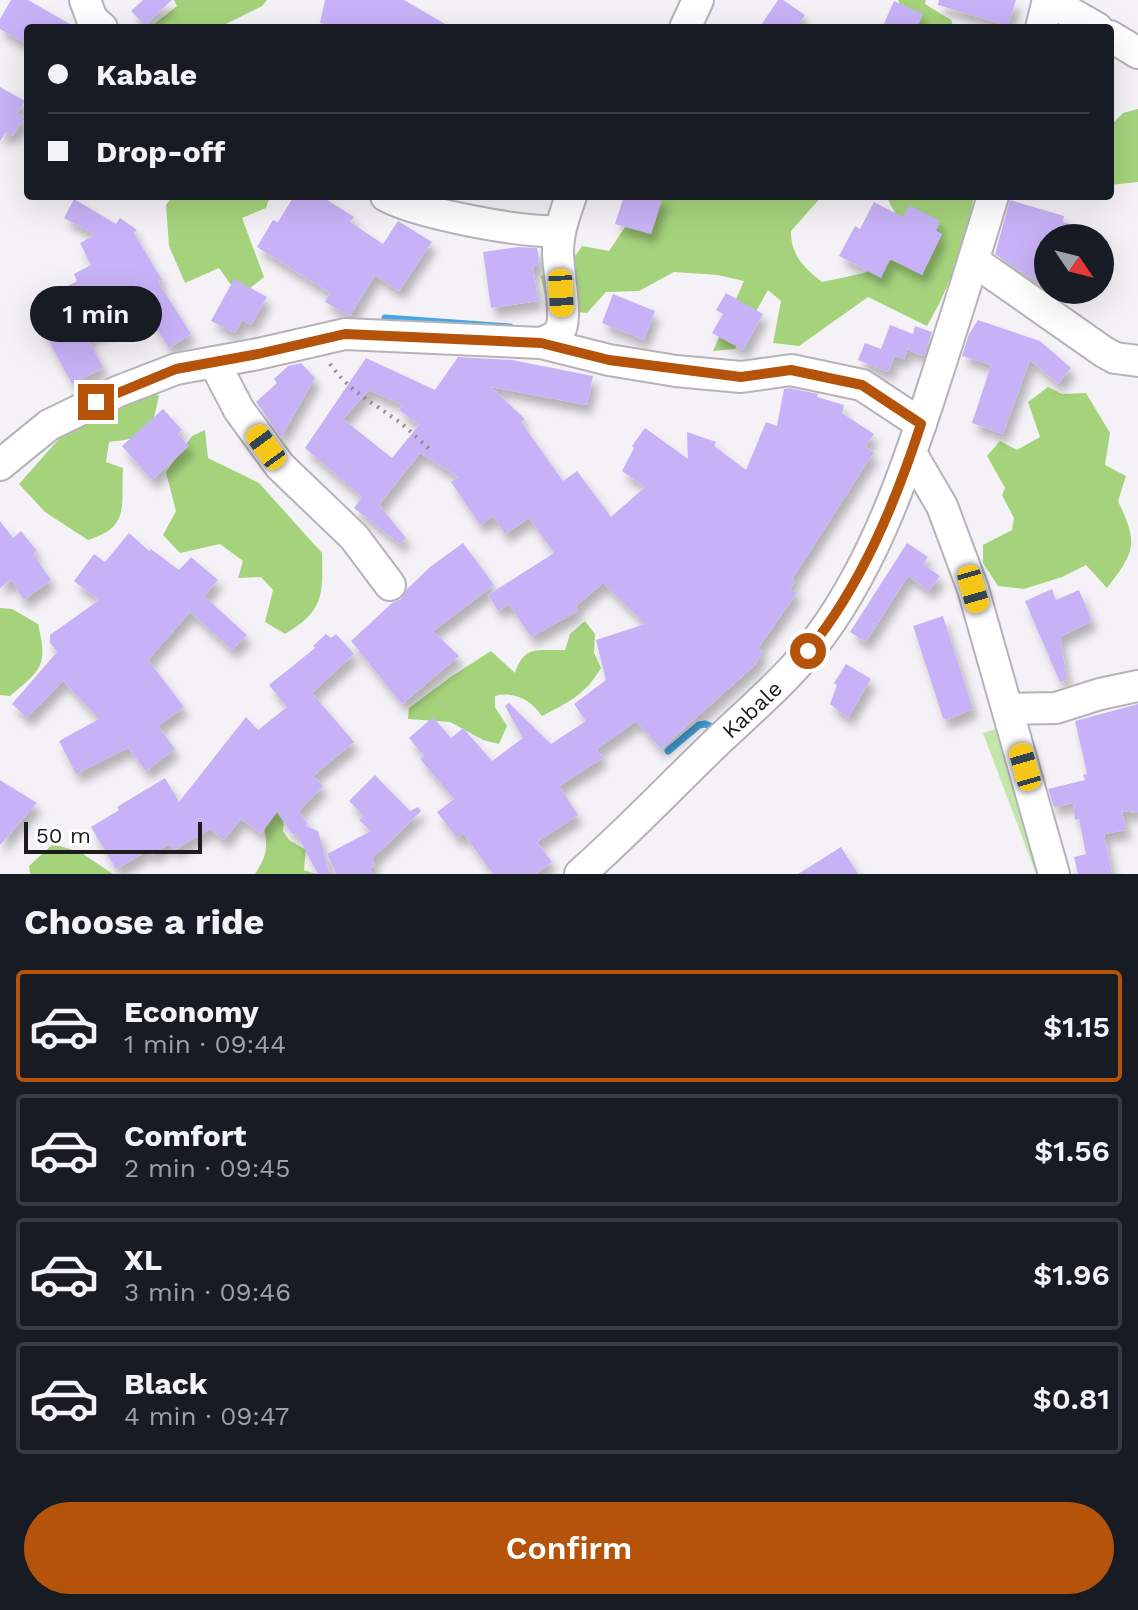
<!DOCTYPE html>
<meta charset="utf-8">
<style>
:root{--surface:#171b24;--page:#242831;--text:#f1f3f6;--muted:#9ea1a6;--line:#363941;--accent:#b45309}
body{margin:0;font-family:"Work Sans",sans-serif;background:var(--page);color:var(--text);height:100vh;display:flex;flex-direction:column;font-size:30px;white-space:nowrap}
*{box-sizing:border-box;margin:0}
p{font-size:26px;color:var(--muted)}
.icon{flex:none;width:44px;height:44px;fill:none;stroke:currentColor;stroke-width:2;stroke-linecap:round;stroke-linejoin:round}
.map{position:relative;height:874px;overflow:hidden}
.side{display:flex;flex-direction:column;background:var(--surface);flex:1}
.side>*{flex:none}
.guide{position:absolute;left:24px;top:24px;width:1090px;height:176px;border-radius:8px;box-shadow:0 8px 32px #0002;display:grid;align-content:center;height:176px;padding:0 24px;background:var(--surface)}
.needle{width:52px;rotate:125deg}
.fabs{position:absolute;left:1034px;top:224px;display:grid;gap:16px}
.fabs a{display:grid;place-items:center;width:80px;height:80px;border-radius:50%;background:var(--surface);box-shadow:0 8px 32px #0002;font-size:40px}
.scale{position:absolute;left:24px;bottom:20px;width:178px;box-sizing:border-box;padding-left:8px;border:4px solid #1c1b1d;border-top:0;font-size:22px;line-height:28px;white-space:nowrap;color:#1c1b1d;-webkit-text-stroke:6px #fff;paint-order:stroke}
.end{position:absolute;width:36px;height:36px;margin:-18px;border:10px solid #b45309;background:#fff;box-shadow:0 0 0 4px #fff}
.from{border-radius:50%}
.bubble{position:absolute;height:56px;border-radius:28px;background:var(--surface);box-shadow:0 8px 32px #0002;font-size:26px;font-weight:600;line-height:56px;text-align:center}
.car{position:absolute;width:24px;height:48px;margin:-24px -12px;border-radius:10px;box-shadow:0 0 6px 2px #0007;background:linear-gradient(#f5c518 24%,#345 0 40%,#f5c518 0 76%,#345 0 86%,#f5c518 0)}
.guide b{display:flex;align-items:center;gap:28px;height:76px;font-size:30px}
.guide b+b{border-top:2px solid var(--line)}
.guide i{width:20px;height:20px;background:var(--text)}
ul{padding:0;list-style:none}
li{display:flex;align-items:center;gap:24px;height:112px;margin:0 16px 12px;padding:0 8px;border:4px solid var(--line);border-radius:8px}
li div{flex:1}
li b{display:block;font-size:30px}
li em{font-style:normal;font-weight:600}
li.selected{border-color:var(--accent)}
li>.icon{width:72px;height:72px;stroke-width:1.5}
h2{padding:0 24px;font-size:36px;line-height:96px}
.button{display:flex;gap:16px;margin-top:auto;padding:16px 24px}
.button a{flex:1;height:92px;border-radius:48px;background:var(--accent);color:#fff;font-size:32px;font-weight:600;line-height:92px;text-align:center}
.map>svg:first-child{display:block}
.green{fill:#c5e6aa}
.forest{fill:#a5d37c}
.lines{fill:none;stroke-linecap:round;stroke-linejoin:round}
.stream{stroke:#48a7e2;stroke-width:7}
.building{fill:#c8b2f7;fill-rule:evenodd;filter:url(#shadow)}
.minor-casing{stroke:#b6b3b8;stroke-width:34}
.path{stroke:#8e8c90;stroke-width:4;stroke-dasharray:2 6;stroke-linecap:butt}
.minor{stroke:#fff;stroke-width:30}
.route{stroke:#b45309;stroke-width:10}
.labels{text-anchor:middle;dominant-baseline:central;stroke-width:7;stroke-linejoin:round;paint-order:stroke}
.street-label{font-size:22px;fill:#1c1b1d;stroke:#fff}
</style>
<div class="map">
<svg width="1138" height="874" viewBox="0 0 1138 874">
<defs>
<filter id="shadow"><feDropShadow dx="5" dy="9" stdDeviation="4" flood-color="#0004"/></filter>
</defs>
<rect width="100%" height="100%" fill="#f5f2f7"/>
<!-- green -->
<path class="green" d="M 999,728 L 1046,874 L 1036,874 L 983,733 Z"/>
<!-- forest -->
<g class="forest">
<path d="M 174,0 L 267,0 L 262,6 L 218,28 L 149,28 L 177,6 Z"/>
<path d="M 898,0 L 926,0 L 925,4 L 951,20 L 954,28 L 910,28 Z"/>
<path d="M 1138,109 L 1138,182 L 1110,185 L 1110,126 L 1123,113 Z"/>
<path d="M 173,196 L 226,196 L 232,198 L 235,196 L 270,196 L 266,208 L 242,218 L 264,277 L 244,293 L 236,292 L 219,268 L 185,283 L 169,246 L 166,205 Z"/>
<path d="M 636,196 L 822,196 L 791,231 C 791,255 803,267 822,282 L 864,273 L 896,258 L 896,215 L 886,196 L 974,196 C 965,243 951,285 927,326 L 868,297 L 799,346 L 773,343 L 781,301 L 768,290 L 735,349 L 713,351 L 744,281 L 718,275 L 674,272 L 639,291 L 606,292 L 587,313 L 548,309 L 541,276 L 573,259 L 582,246 L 609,251 L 627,224 Z"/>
<path d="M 119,377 L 150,388 L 159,396 C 150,436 151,437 109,442 L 106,462 L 123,468 C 121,507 130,527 88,540 L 45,512 L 19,484 L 66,431 L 93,385 Z"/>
<path d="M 1048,387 L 1062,394 L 1086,393 L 1110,433 L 1105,465 L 1126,476 L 1118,501 C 1138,543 1136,551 1107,588 L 1086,565 L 1062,577 L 1024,589 L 998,586 L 983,563 L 983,545 L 1012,530 L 1014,518 L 1002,495 L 1005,488 L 987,456 L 1000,441 L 1017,450 L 1040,437 L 1028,402 Z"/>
<path d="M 205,430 L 208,458 L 259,483 L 322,553 C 323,595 324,611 285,634 L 265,622 L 273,590 L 261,577 L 238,578 L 243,561 L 220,544 L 180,553 L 163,535 L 176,511 L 166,472 L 192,436 Z"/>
<path d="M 0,608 L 12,609 L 38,624 C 48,666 42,669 10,696 L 0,695 Z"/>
<path d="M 585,621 L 595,634 L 594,653 L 601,668 C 585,695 569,702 542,716 C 531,700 515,691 495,696 L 495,707 L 507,726 L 499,744 L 483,740 L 450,722 L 408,719 L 409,708 L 452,676 L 491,651 L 515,673 C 524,644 539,651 565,650 L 570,634 Z"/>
<path d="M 277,811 L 284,818 L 283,831 L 289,840 L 306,850 L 304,870 L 316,874 L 255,874 C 269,853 268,844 262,820 Z"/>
<path d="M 53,844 L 80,852 L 113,874 L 30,874 L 29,866 Z"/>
</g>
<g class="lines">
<!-- stream -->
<g class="stream">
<path d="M 385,318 L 510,327"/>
<path d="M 668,751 L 699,725 L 705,724 L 718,729"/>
</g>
</g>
<!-- building -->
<g class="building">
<path d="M 11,0 L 28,0 L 77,28 L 28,28 L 28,45 L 0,29 L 0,19 Z"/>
<path d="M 143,0 L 172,0 L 145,25 L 131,11 Z"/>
<path d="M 325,0 L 404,0 L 452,28 L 343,28 L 320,23 Z"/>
<path d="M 778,0 L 783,0 L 805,15 L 796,28 L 759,28 Z"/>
<path d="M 939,0 L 1016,0 L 1008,26 L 938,5 Z"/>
<path d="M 894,1 L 923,14 L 917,28 L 882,28 Z"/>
<path d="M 0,87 L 25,101 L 17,113 L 25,118 L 13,136 L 6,132 L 0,141 Z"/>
<path d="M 294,196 L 321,196 L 354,217 L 350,222 L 383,244 L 398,221 L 432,242 L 399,291 L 375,275 L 350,316 L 325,302 L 330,293 L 257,247 L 273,220 L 278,222 Z"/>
<path d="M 624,196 L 663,196 L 651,234 L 615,224 Z"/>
<path d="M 74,199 L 116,224 L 120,218 L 137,230 L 134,233 L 162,280 L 158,282 L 191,334 L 169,348 L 144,310 L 88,338 L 103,368 L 72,384 L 30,306 L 77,281 L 74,274 L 91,265 L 80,243 L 95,235 L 64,218 Z"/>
<path d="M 1010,200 L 1064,216 L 1063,222 L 1102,234 L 1101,238 L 1048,238 L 1048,283 L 1027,276 L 995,254 Z"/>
<path d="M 874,202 L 903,217 L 909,205 L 940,221 L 936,231 L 942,234 L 922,275 L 890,259 L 881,278 L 839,256 L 855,226 L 860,229 Z"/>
<path d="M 518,247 L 537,248 L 540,266 L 533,266 L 538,301 L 491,308 L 483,252 Z"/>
<path d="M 234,279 L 267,297 L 251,325 L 242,320 L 235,333 L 211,321 Z"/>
<path d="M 726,293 L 763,314 L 743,350 L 712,333 L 723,314 L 716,310 Z"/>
<path d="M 613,294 L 655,311 L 644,340 L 602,323 Z"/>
<path d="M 978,320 L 1040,341 L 1071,368 L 1058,384 L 1030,360 L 1003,434 L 972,423 L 991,365 L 962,356 L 969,334 Z"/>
<path d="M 890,325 L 913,334 L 915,326 L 932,332 L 924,356 L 908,350 L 911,339 L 904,359 L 895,356 L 888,372 L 858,360 L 865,343 L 881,349 Z"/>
<path d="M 458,357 L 512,360 L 593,376 L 587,405 L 491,387 L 525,419 L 521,422 L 563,481 L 577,471 L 611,517 L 645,487 L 622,471 L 634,448 L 632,446 L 645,428 L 688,459 L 687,432 L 716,442 L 714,446 L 746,470 L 766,422 L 777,426 L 784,389 L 790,388 L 818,394 L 817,397 L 844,405 L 842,413 L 874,434 L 865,447 L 874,452 L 792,579 L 795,581 L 790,589 L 797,593 L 758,648 L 763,652 L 754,666 L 661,749 L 636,721 L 597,749 L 603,758 L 559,786 L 578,815 L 537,842 L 552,862 L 535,874 L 493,874 L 463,833 L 457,838 L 437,812 L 454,799 L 420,759 L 424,756 L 409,738 L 433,717 L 451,738 L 463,728 L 492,761 L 523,738 L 505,706 L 509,703 L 551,744 L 586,721 L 574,704 L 606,680 L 596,640 L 645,624 L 603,583 L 576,606 L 578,611 L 531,637 L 509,604 L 498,611 L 488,595 L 554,553 L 529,518 L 505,534 L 493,516 L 480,525 L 451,482 L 458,477 L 420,453 L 379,505 L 406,538 L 400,544 L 354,508 L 362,497 L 305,448 L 366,358 L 435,390 ZM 369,390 L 403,405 L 399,410 L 419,425 L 392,458 L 343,419 Z"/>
<path d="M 301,363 L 315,378 L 281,437 L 256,402 L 277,383 L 274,379 L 288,366 Z"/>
<path d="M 163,409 L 182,430 L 178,434 L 189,446 L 152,480 L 122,446 Z"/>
<path d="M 0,521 L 13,538 L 21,531 L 37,551 L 33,554 L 51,580 L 24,600 L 11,580 L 0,588 Z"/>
<path d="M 129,533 L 149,551 L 151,549 L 179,570 L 191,557 L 218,580 L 204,596 L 247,635 L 232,650 L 190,612 L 148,660 L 184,707 L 158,726 L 175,749 L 146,771 L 128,748 L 76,774 L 59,741 L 99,719 L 63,681 L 27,718 L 12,704 L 57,652 L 50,643 L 50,635 L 99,600 L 74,581 L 94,554 L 105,562 Z"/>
<path d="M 463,543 L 494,585 L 433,631 L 459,656 L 402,704 L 351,641 L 392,603 L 401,599 L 407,589 L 430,567 Z"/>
<path d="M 907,543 L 928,557 L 923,564 L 940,576 L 929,591 L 908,576 L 866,642 L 850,632 Z"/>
<path d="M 1052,589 L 1056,600 L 1079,590 L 1092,621 L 1060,637 L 1067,680 L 1060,682 L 1025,601 Z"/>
<path d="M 943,616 L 973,709 L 946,720 L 943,718 L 913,626 Z"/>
<path d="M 326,634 L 331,638 L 336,634 L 354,654 L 312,693 L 354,742 L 313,776 L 323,786 L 299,811 L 308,824 L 305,826 L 318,831 L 330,874 L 318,874 L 296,833 L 293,835 L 277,812 L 261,834 L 241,819 L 224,840 L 210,829 L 174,850 L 170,844 L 152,855 L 149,850 L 116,869 L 91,827 L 119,810 L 117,807 L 165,778 L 179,802 L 246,717 L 258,730 L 287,707 L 269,685 L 315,648 L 313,646 Z"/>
<path d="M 846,664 L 871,679 L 848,718 L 830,704 L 837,685 L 834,683 Z"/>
<path d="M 1138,704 L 1138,813 L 1122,811 L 1126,830 L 1104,834 L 1112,874 L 1078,874 L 1074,857 L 1086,854 L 1079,819 L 1075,820 L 1073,803 L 1054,807 L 1048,789 L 1085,780 L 1083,775 L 1087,774 L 1075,721 Z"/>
<path d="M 375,775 L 410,811 L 418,807 L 421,811 L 372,859 L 375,866 L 370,868 L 373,874 L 336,874 L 327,854 L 371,831 L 359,820 L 364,816 L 349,801 Z"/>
<path d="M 0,780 L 37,803 L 0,845 Z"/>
<path d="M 841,847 L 858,874 L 798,874 Z"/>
</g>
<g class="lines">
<defs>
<g id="minor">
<path d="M 85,0 L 92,19 L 102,28"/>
<path d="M 1048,0 L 1097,28"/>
<path d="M 685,28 L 698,0"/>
<path d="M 1041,28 L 1048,0"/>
<path d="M 1110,36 L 1138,53"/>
<path d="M 386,196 C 420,214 522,233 560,231"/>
<path d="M 974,261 L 1104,352 L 1115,358 L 1138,361"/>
<path d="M 541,343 L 609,360 L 676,371 L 741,377 L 791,370 L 862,385 L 921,424"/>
<path d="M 214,362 L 239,410 L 280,466 L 354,537 L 390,585"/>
<path d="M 911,453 L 942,506 L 973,589 L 1054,874"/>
<path d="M 0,465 L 49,425 L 119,391 L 176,369 L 258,354 L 345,334 L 541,343 C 549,340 558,337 561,328 C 567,314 558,270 558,252 C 558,232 565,214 571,196"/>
<path d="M 1008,709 L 1056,708 L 1100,694 L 1138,686"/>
<path id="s1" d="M 580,874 C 629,831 673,784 720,739 C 756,705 792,675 821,635 C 877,558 908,465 937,375 C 956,316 975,256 993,196"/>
</g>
</defs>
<!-- minor casing -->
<use href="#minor" class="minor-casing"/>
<!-- path -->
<path class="path" d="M 330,364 C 348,390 373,403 398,421 C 410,430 421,442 432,451"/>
<!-- minor -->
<use href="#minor" class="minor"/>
</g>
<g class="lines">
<!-- route -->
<path class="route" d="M 96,402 L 176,369 L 258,354 L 345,334 L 541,343 L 609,360 L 741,377 L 791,370 L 862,385 L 921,424 C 895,504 861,586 808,651"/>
</g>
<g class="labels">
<!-- street labels -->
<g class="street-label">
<text stroke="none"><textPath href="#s1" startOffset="238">Kabale</textPath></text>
</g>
</g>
</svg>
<div class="fabs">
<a><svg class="needle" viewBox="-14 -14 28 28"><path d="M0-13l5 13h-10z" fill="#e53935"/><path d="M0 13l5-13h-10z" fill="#9ea1a6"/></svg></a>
</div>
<div class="scale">50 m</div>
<i class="end from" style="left:808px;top:651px"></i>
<i class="end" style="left:96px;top:402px"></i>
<div class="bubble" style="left:30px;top:286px;width:132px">1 min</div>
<i class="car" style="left:561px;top:293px;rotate:177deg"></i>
<i class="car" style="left:266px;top:447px;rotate:324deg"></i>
<i class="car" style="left:973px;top:589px;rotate:164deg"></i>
<i class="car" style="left:1025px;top:767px;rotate:344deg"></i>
<div class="guide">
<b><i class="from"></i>Kabale</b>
<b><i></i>Drop-off</b>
</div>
</div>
<section class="side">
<h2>Choose a ride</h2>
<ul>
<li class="selected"><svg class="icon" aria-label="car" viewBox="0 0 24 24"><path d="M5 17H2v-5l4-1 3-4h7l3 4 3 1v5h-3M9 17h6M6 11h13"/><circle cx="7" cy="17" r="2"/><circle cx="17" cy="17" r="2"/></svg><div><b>Economy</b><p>1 min · 09:44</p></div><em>$1.15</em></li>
<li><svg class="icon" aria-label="car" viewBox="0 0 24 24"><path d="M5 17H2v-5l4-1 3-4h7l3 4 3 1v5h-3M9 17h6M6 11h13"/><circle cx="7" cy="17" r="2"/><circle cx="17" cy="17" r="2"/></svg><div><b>Comfort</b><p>2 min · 09:45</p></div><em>$1.56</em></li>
<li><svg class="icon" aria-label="car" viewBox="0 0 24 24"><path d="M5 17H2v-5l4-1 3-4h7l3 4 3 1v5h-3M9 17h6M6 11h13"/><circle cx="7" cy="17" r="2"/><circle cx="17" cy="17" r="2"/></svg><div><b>XL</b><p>3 min · 09:46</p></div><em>$1.96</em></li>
<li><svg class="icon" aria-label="car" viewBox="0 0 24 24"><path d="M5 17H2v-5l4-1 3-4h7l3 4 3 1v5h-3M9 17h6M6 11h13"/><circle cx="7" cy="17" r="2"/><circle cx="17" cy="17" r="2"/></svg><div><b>Black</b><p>4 min · 09:47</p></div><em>$0.81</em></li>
</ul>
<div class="button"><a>Confirm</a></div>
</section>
